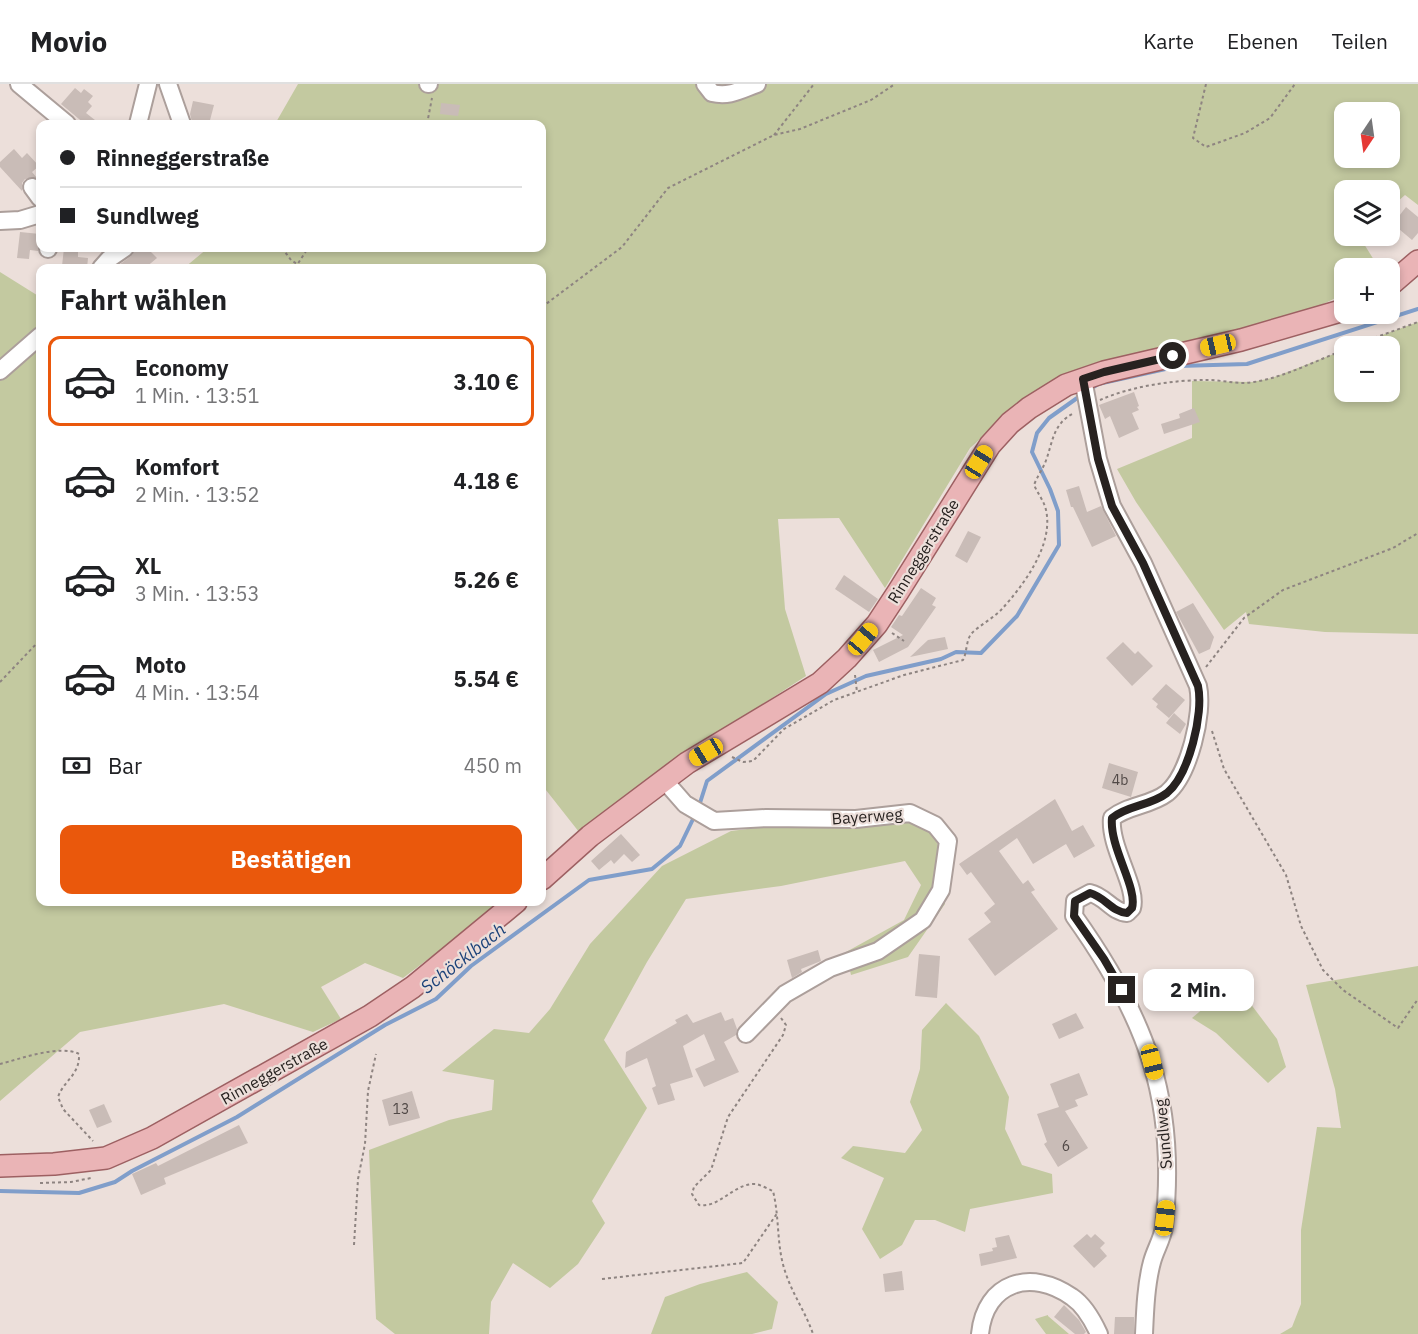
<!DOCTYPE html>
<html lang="de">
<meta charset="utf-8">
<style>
:root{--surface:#fff;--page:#f6f6f6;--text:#202124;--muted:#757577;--line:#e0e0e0;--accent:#ea580c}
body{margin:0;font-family:"IBM Plex Sans",sans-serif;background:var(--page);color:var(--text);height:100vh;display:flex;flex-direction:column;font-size:22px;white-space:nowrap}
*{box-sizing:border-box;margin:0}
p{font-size:20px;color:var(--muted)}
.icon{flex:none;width:33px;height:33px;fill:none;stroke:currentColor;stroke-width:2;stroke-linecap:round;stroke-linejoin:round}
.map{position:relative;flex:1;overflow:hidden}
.panel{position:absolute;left:36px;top:180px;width:510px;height:642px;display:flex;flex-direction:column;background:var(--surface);border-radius:12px;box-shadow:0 3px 9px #0003}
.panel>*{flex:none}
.banner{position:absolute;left:36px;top:36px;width:510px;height:132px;border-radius:12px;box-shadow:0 3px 9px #0003;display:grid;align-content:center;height:132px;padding:0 24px;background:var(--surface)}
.needle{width:39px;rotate:193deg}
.tools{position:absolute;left:1334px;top:18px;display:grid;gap:12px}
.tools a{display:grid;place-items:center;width:66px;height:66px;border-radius:12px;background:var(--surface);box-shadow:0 3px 9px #0003;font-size:30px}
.end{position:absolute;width:27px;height:27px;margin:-14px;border:8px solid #272220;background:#fff;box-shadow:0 0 0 3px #fff}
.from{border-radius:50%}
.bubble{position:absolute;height:42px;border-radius:12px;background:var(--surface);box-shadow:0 3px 9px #0003;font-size:20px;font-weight:800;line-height:42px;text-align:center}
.car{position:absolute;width:18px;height:36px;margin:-18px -9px;border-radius:8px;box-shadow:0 0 4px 2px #0007;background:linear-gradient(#f5c518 24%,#345 0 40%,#f5c518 0 76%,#345 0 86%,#f5c518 0)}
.banner b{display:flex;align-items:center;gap:21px;height:57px;font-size:22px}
.banner b+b{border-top:2px solid var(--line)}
.banner i{width:15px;height:15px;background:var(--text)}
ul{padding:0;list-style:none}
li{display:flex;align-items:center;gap:18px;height:90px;margin:0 12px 9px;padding:0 12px;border:3px solid transparent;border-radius:12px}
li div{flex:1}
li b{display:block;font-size:22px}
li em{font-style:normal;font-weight:800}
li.current{border-color:var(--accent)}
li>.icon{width:54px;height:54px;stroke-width:1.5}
h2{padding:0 24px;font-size:27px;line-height:72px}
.pay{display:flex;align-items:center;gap:15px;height:66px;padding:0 24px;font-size:22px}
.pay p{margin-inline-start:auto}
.primary-button{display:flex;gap:12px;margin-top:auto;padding:12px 24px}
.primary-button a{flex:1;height:69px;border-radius:12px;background:var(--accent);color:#fff;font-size:24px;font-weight:800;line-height:69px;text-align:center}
header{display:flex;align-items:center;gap:36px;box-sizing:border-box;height:84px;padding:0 30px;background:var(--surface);border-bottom:2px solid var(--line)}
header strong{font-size:28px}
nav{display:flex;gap:33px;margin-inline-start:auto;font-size:21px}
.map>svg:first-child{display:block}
.green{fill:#c3c9a0;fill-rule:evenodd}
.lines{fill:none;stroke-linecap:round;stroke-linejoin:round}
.stream{stroke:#809eca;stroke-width:4}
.building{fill:#c9bcb7}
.minor-casing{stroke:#ac9f9b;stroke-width:20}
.major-casing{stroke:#9d6062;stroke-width:24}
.path{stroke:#8e8481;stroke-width:2;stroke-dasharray:3 3;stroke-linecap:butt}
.minor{stroke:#fff;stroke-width:16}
.major{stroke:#eab4b6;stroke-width:21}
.route{stroke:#272220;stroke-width:8}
.labels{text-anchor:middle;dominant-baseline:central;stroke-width:4.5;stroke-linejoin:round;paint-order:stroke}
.number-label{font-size:14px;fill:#504846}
.street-label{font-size:16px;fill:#272220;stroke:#ecdfda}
.water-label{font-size:18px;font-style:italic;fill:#1d437a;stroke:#ecdfda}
</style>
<header>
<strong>Movio</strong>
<nav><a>Karte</a><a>Ebenen</a><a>Teilen</a></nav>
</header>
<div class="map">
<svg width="1418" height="1250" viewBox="0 0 1418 1250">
<rect width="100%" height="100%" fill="#ecdfda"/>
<!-- green -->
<g class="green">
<path d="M 298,0 L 1418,0 L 1418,121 L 1405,111 L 1389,125 L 1389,106 L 1344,106 L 1344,152 L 1359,152 L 1379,184 L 1344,184 L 1344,210 L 1294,234 L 1020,319 L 970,364 L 885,504 L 839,434 L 778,435 L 785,525 L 806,592 L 710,654 L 579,748 L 542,701 L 542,184 L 184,184 L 208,164 L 542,164 L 542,40 L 275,40 ZM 1344,28 L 1389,28 L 1389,74 L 1344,74 Z"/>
<path d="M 0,188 L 40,213 L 40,818 L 504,818 L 403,894 L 365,879 L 321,903 L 341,935 L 313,948 L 224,920 L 80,948 L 0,1017 Z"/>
<path d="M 1418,238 L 1418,550 L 1325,548 L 1249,540 L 1246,528 L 1224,546 L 1136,418 L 1117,385 L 1192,354 L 1192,297 L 1252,298 L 1272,294 L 1344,266 L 1344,308 L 1389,308 L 1389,262 L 1352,262 Z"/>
<path d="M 927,737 L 943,772 L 945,820 L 908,873 L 851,891 L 846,868 L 904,836 L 921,801 L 905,777 L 781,802 L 686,815 L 647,878 L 604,956 L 647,1024 L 592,1117 L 605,1139 L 578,1180 L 550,1204 L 513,1179 L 491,1218 L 489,1250 L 395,1250 L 376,1235 L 369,1066 L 449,1036 L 492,1026 L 494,996 L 442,987 L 494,945 L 529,949 L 550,925 L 590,860 L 662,782 L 731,747 L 798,739 L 867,743 Z"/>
<path d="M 1418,882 L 1418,1250 L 1280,1250 L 1292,1243 L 1301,1220 L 1301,1146 L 1317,1043 L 1341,1044 L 1335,1005 L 1306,901 Z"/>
<path d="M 1244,911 L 1277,955 L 1286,983 L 1268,999 L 1216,949 L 1192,934 L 1218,912 Z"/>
<path d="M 946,919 L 979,952 L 1009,1013 L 1005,1045 L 1022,1081 L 1052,1090 L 1053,1109 L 970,1125 L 965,1148 L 935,1136 L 915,1136 L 902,1161 L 880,1175 L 862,1145 L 884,1094 L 841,1074 L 853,1062 L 905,1069 L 922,1046 L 910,1018 L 920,985 L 922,946 Z"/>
<path d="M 747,1188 L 778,1218 L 772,1245 L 752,1250 L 651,1250 L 665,1213 L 700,1200 Z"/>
<path d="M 1048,1231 L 1048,1232 L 1069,1250 L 1046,1250 L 1035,1235 Z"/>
</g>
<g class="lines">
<!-- stream -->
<g class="stream">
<path d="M 1089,306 L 1098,300 L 1179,282 L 1247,280 L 1418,225"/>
<path d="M 699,722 L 707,697 L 826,610 L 866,592 L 941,575 L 956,568 L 981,569 L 1017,532 L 1059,461 L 1058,427 L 1050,405 L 1032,368 L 1037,349 L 1049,334 L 1080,312"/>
<path d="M 0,1107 L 79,1109 L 115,1098 L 132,1087 L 237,1033 L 385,941 L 436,915 L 471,882 L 589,796 L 652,785 L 680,762 L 695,731"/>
</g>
</g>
<!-- building -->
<g class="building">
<path d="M 75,4 L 81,9 L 84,5 L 93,12 L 88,18 L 92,22 L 86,29 L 100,40 L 85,40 L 61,20 Z"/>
<path d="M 193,17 L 214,21 L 209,40 L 192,38 L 190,30 Z"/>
<path d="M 441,19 L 460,21 L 458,32 L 440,30 Z"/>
<path d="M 14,65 L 22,74 L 27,69 L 39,82 L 32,88 L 37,94 L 25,95 L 22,99 L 22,107 L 0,83 L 0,78 Z"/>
<path d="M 1406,123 L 1418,133 L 1418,149 L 1412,156 L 1393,140 Z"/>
<path d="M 20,148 L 40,150 L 38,167 L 30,166 L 29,175 L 17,174 Z"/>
<path d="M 64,164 L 78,164 L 78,173 L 88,174 L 87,184 L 62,182 Z"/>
<path d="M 137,164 L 147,164 L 157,174 L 145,184 L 115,184 L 131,172 Z"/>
<path d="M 1134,308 L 1139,322 L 1137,323 L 1139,326 L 1132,329 L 1139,345 L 1119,354 L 1110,332 L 1105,335 L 1099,321 Z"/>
<path d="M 1194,324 L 1200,338 L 1164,350 L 1161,340 L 1180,334 L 1179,330 Z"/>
<path d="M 1079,402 L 1087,428 L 1101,422 L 1116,452 L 1092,463 L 1073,423 L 1071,423 L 1066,406 Z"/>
<path d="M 968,447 L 981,453 L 967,479 L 955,472 Z"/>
<path d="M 844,491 L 878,515 L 869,528 L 835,505 Z"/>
<path d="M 921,504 L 936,514 L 932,521 L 936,523 L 908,563 L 879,578 L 873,566 L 903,551 L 891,543 L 899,531 L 902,532 Z"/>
<path d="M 1193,519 L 1214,553 L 1210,565 L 1199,570 L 1176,528 Z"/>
<path d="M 945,553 L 948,565 L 910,573 L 928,556 Z"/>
<path d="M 1123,558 L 1135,570 L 1138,567 L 1153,582 L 1132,602 L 1106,574 Z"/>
<path d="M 1166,600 L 1185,616 L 1169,634 L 1156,623 L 1158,620 L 1152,615 Z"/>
<path d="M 1174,629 L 1186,640 L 1180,650 L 1166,639 Z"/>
<path d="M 1109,679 L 1138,688 L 1131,713 L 1102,704 Z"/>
<path d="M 1055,715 L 1072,747 L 1083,741 L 1095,762 L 1074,774 L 1066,760 L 1033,780 L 1017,754 L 999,767 L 1023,800 L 1028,796 L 1035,806 L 1031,808 L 1058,845 L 995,892 L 968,855 L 991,838 L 984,829 L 995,820 L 971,788 L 967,791 L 959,780 Z"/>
<path d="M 621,750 L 640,771 L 632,778 L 624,770 L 614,780 L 611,776 L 599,786 L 591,777 Z"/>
<path d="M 818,866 L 821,877 L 801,885 L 802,888 L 792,894 L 787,876 Z"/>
<path d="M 919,870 L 940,872 L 937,914 L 915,912 Z"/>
<path d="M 721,928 L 725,937 L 733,934 L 737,945 L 736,951 L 724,958 L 739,988 L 704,1003 L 695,985 L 715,976 L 704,950 L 683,962 L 693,993 L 670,1000 L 675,1016 L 658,1021 L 652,1004 L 656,1002 L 647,974 L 625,984 L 626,968 L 677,939 L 675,936 L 687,930 L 693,939 Z"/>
<path d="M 1076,929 L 1084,944 L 1059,955 L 1052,940 Z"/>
<path d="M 1079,989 L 1088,1011 L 1075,1016 L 1078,1022 L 1065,1027 L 1088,1064 L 1058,1083 L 1044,1060 L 1047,1058 L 1037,1030 L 1059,1023 L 1050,1000 Z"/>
<path d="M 412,1007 L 420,1034 L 389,1042 L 382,1016 Z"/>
<path d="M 104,1020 L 112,1038 L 97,1044 L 89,1026 Z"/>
<path d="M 239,1041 L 248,1059 L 164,1094 L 166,1100 L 141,1111 L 132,1090 L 156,1079 L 158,1082 Z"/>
<path d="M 1087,1150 L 1091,1154 L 1095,1150 L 1105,1159 L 1100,1164 L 1107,1172 L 1094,1184 L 1073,1162 Z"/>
<path d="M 1009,1151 L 1017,1174 L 981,1182 L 979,1170 L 993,1167 L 992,1164 L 997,1163 L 995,1154 Z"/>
<path d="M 902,1187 L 904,1206 L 885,1208 L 883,1190 Z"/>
<path d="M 1064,1221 L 1079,1236 L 1086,1248 L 1084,1250 L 1075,1250 L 1054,1233 Z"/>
<path d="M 1115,1233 L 1134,1233 L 1134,1250 L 1114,1250 Z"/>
</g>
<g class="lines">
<defs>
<g id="minor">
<path d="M 19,0 L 67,40"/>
<path d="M 168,0 L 182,40"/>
<path d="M 428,0 L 429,0"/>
<path d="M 705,0 L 712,9 C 730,13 740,6 757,0"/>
<path d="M 138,40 L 148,0"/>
<path d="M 32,103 L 40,114"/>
<path d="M 0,137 L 20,136 L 40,130"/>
<path d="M 48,165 L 48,164"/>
<path d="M 101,184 L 109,175 L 125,164"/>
<path d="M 0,287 L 40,252"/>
<path d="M 1083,295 L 1098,375 L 1112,422 L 1143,479 L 1198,602 C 1204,629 1189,691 1167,709 C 1150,722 1128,721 1112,734 C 1109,763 1138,803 1132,824 L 1127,829 C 1112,828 1105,812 1090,809 L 1075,817 L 1074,832 C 1146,933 1178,1017 1164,1143 C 1162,1156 1155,1166 1152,1178 C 1146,1200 1145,1227 1144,1250"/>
<path d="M 671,704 L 685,720 L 714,737 L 766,734 L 856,735 L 910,729 L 935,741 L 948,757 L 941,806 L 923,836 L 878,867 L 830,884 L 785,910 L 746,950"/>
<path d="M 980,1250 C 985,1198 1031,1184 1072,1213 C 1084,1221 1093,1237 1099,1250"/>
</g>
<g id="major">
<path d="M 1389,202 L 1418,177"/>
<path d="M 542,795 L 590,752 L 687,679 L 820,599 L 847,574 L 877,540 L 898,508 L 990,361 L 1010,339 L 1029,324 L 1066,301 L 1104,288 L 1241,256 L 1344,226"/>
<path d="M 0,1082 L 54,1080 L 106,1074 L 152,1054 L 370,932 L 413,903 L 516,818"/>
</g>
</defs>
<!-- minor casing -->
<use href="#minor" class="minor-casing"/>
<!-- major casing -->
<use href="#major" class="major-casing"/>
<!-- path -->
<g class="path">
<path d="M 1206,0 L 1193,54 L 1206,63 L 1245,49 L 1270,34 L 1295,0"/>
<path d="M 427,40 L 432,14"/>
<path d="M 774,51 L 814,0"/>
<path d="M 282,164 L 291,176 L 303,184"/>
<path d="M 295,184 L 308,164"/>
<path d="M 542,223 L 622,163 L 668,104 L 774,51 L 800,45 L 871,16 L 895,0"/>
<path d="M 1352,262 L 1418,238"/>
<path d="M 1100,316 C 1132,302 1173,296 1208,296 C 1223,296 1238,301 1254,298 C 1285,293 1315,277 1344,266"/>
<path d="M 892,549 L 904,557"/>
<path d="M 1206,583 L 1244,534 L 1283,506 L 1393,464 L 1418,449"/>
<path d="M 855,591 L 857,608"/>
<path d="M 0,598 L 40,556"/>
<path d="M 1212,647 L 1224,685 L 1286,791 L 1301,842 L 1323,886 L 1343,906 L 1398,944 L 1418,915"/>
<path d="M 732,673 L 743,678 L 753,677 L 784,645 L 834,616 L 904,591 L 963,576 C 967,569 966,555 972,549 C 980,541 992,535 1001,526 C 1023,502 1054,461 1046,426 C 1044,417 1038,410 1034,401 C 1037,393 1042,386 1045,379 C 1053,359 1052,340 1074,329"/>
<path d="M 781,934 L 786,941 L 783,951 L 728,1033 L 711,1086 L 694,1103 L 692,1110 L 699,1121 C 721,1124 733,1099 756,1100 C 761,1101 768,1105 773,1107 C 780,1135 776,1163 786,1190 C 793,1211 806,1229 813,1250"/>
<path d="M 0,980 C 20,975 60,960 79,970 C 80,991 64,996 58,1013 L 63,1025 L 93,1057"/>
<path d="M 40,1099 L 71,1098 L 91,1094"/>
<path d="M 354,1161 L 358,1095 L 365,1060 L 368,1007 L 376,970"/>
<path d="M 602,1195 L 743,1179 L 778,1128"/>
</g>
<!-- minor -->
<use href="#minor" class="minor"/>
<!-- major -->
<use href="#major" class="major"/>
</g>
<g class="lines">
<!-- route -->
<path class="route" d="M 1122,906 L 1104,875 L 1074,832 L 1075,817 L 1090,809 C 1105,813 1112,828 1127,829 L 1132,824 C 1138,804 1109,763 1112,734 C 1128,721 1150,722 1167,709 C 1189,691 1204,629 1198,602 L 1143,479 L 1112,422 L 1098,375 L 1083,295 L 1104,288 L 1173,272"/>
</g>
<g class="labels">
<!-- number labels -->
<g class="number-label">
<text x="1120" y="696">4b</text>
<text x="401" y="1025">13</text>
<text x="1066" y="1062">6</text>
</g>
<!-- street labels -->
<g class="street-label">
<text transform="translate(923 467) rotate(-58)">Rinneggerstraße</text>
<text transform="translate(867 732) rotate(-4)">Bayerweg</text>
<text transform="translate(274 987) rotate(-29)">Rinneggerstraße</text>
<text transform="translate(1163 1050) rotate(-95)">Sundlweg</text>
</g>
<!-- water labels -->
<g class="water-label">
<text transform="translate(463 874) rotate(-38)">Schöcklbach</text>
</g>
</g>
</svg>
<div class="tools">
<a><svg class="needle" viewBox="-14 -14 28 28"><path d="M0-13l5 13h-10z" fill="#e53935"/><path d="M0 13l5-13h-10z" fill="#757577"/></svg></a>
<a><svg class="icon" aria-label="layers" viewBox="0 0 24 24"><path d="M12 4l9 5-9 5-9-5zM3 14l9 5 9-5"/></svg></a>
<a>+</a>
<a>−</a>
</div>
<i class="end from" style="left:1173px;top:272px"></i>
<i class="end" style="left:1122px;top:906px"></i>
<div class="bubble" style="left:1143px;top:885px;width:111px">2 Min.</div>
<i class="car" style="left:1218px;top:261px;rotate:257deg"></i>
<i class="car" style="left:979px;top:378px;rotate:32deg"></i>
<i class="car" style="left:863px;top:555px;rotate:40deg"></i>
<i class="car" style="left:706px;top:668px;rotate:239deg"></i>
<i class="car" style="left:1152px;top:978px;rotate:166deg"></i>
<i class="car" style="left:1165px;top:1134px;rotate:7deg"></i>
<div class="banner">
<b><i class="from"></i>Rinneggerstraße</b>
<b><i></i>Sundlweg</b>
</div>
<section class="panel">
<h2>Fahrt wählen</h2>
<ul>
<li class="current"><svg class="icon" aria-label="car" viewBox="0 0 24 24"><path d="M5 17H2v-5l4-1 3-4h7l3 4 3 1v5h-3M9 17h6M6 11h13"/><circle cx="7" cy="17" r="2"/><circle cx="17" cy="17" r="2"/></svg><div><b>Economy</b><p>1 Min. · 13:51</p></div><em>3.10 €</em></li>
<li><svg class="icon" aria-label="car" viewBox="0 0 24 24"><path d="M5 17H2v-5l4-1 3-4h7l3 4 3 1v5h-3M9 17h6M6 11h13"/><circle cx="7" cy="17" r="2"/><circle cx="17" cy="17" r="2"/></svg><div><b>Komfort</b><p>2 Min. · 13:52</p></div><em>4.18 €</em></li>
<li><svg class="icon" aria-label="car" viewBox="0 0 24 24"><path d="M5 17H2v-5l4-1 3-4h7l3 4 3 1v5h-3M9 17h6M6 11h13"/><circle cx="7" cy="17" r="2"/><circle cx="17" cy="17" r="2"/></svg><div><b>XL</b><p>3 Min. · 13:53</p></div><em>5.26 €</em></li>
<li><svg class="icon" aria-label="car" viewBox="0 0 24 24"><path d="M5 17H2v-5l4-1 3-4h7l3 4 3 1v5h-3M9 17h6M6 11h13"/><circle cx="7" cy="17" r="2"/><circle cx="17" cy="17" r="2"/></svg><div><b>Moto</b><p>4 Min. · 13:54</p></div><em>5.54 €</em></li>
</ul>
<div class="pay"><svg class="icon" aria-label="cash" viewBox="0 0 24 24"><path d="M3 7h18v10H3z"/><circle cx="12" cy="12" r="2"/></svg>Bar<p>450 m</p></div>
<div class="primary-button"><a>Bestätigen</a></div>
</section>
</div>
